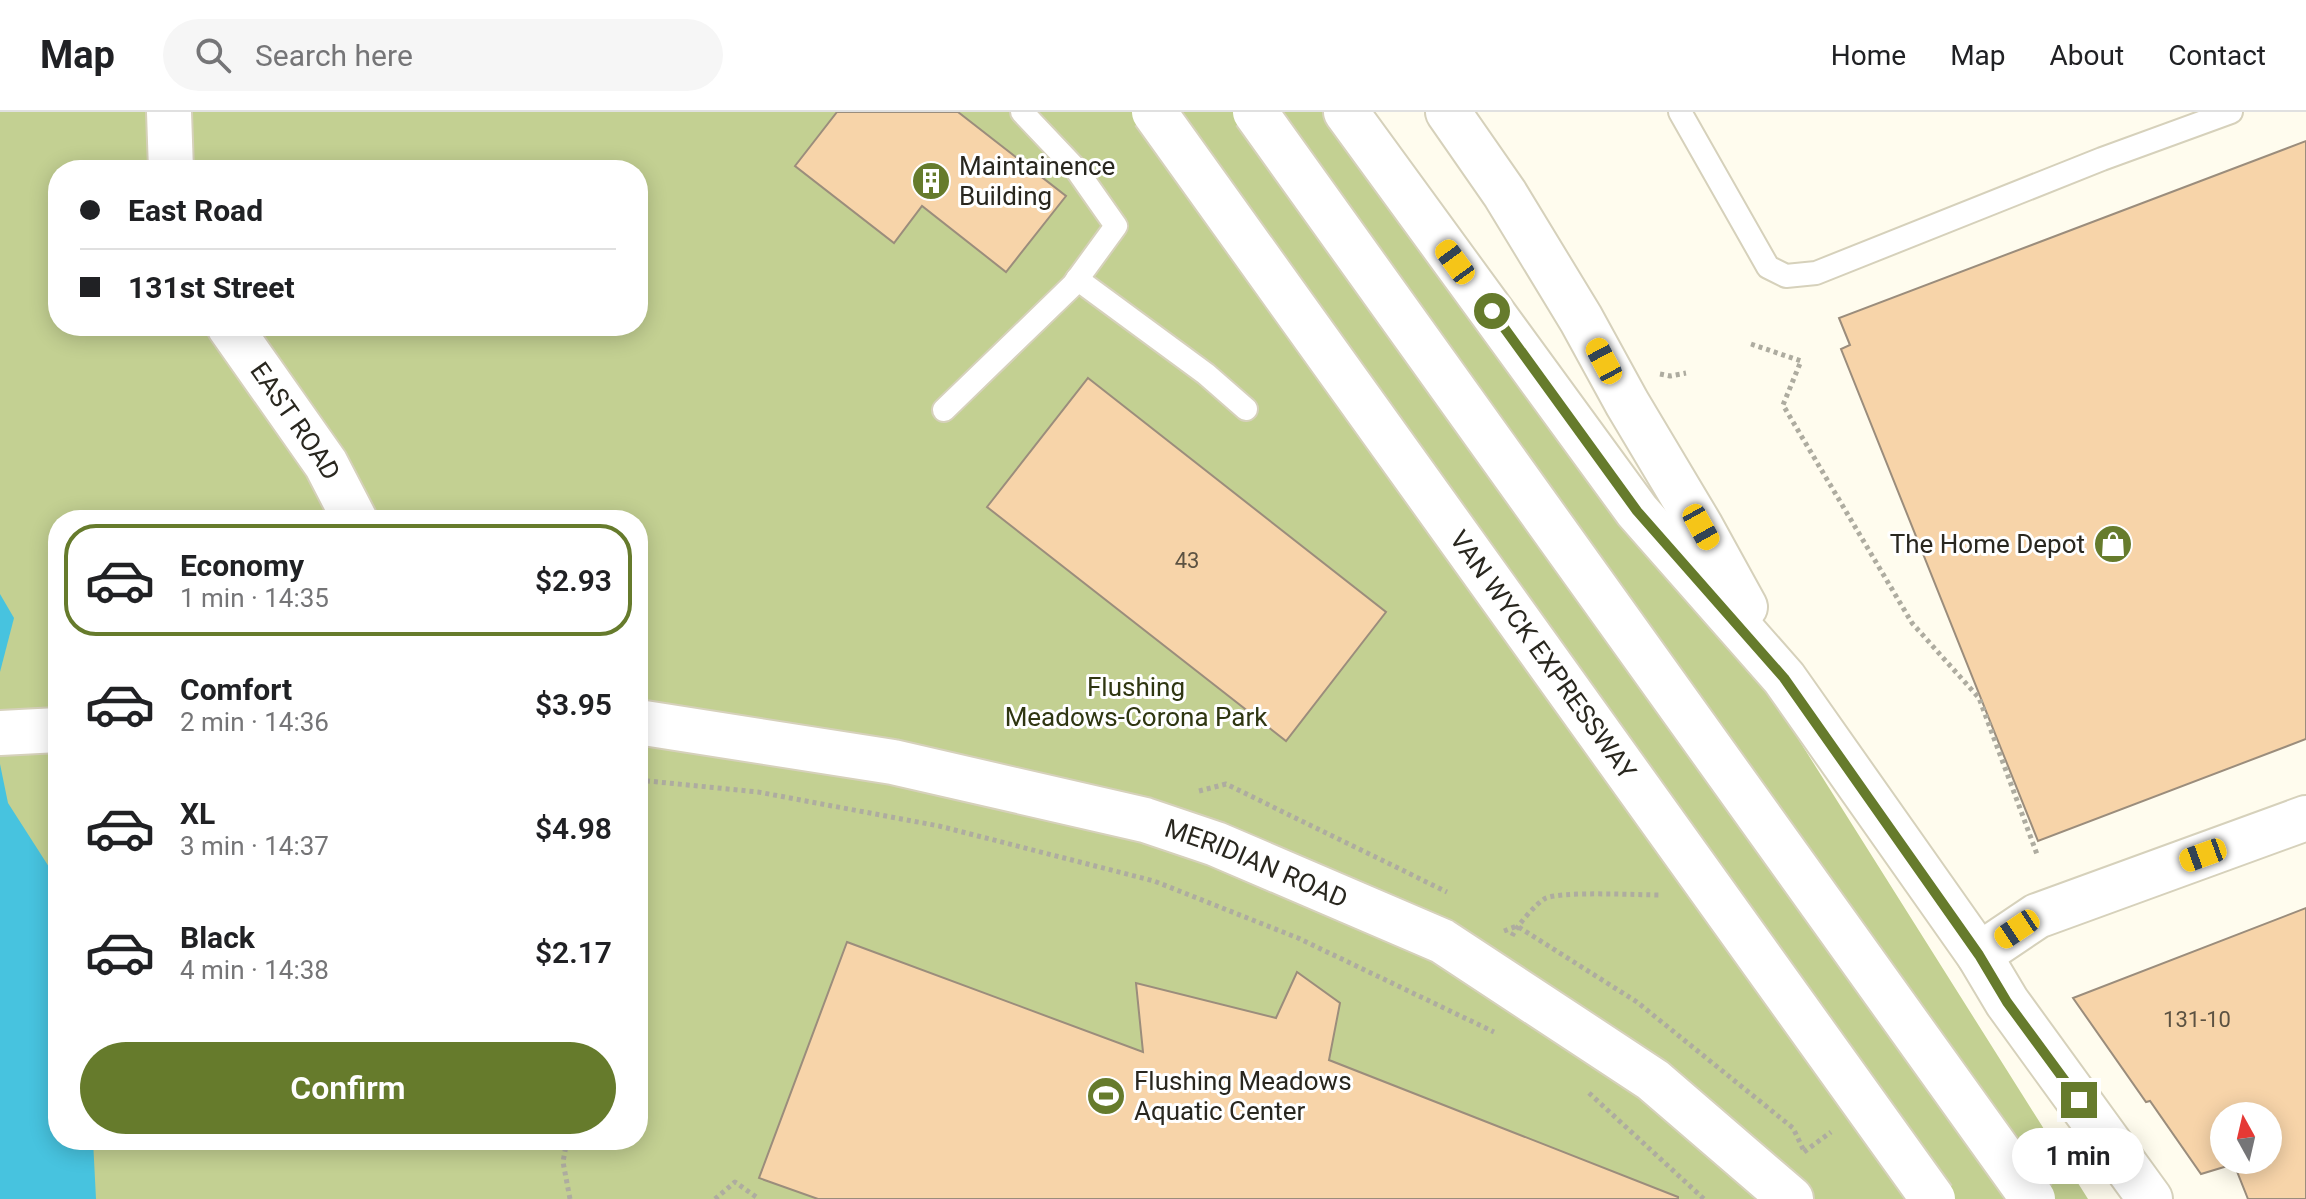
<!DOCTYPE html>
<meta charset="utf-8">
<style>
:root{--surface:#fff;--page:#f6f6f6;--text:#202124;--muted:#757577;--line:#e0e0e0;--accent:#667b2c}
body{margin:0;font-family:Roboto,sans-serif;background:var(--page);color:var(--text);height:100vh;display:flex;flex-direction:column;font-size:30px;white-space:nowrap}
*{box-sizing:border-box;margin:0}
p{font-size:26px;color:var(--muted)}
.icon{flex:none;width:44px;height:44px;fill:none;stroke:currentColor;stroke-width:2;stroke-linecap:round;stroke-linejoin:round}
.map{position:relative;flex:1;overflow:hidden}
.drawer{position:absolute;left:48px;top:398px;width:600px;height:640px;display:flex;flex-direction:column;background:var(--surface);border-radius:32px;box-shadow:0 4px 20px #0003}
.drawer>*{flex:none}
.top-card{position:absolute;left:48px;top:48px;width:600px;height:176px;border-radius:32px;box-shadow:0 4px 20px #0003;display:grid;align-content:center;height:176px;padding:0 32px;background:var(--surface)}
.needle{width:52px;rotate:352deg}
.tools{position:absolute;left:2210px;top:990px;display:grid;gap:16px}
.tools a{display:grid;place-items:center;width:72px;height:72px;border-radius:50%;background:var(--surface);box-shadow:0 4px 20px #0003;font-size:40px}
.end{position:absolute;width:36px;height:36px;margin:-18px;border:10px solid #667b2c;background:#fff;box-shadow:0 0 0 4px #fff}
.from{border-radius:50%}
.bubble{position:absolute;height:56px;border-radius:28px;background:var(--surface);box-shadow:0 4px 20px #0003;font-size:26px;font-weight:600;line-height:56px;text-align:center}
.car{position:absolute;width:24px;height:48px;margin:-24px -12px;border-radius:10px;box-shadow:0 0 6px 2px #0007;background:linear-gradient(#f5c518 24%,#345 0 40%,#f5c518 0 76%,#345 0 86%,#f5c518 0)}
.top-card b{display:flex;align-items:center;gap:28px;height:76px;font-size:30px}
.top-card b+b{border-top:2px solid var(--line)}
.top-card i{width:20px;height:20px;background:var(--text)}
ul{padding:14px 0 0;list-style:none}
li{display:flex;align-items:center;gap:24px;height:112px;margin:0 16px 12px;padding:0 16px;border:4px solid transparent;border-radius:32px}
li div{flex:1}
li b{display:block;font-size:30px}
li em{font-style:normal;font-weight:600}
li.current{border-color:var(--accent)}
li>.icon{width:72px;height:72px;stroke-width:1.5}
.action{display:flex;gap:16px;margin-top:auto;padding:16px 32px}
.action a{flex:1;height:92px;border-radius:48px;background:var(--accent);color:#fff;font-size:32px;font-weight:600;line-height:92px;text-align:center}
header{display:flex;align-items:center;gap:48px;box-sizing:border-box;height:112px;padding:0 40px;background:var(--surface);border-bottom:2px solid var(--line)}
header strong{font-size:38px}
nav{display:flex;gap:44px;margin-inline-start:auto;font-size:28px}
.search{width:560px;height:72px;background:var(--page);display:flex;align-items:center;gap:20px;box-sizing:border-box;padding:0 28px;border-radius:44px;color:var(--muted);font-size:30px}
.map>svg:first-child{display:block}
.green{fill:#c3d092;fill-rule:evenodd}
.water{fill:#47c3df}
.building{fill:#f7d4a9;stroke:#9b8d7c;stroke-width:2;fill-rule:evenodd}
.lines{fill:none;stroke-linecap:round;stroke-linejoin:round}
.lane-casing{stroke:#d6d1bb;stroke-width:26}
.street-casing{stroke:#d6d1bb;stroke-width:48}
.path{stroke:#aeaca0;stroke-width:5;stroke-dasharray:4 4;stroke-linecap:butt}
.lane{stroke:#fff;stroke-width:22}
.street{stroke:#fff;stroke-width:44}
.highway-bridge-casing{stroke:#d6d1bb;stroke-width:48;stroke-linecap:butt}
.highway-bridge{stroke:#fff;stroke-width:44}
.route{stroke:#667b2c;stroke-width:10}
.labels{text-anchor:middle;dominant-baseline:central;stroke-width:6;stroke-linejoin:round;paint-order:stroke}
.number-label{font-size:22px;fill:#5c5242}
.poi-label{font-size:26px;fill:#29271f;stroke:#fff;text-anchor:start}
.street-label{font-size:26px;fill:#29271f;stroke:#fff}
.park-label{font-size:26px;fill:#2f3611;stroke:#fff}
</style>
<header>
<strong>Map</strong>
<div class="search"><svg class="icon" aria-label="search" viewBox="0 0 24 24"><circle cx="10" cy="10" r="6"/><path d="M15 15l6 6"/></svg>Search here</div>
<nav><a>Home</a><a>Map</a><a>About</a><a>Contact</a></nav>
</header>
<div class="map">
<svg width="2306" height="1087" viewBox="0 0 2306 1087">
<rect width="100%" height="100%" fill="#fffcee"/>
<!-- green -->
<path class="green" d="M 0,0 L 1328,0 L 1525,282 L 1780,598 L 2088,1087 L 0,1087 ZM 58,58 L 638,58 L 638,214 L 58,214 ZM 58,408 L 638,408 L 638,1028 L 58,1028 Z"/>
<!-- water -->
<g class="water">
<path d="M 0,482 L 14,506 L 0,560 Z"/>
<path d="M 0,652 L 8,691 L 58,769 L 58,1028 L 93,1028 L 96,1087 L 0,1087 Z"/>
</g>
<!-- building -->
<g class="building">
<path d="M 837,0 L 958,0 L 1066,84 L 1006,160 L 922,94 L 894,131 L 795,54 Z"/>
<path d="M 2306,29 L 2306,627 L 2038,729 L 1841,237 L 1850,233 L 1839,206 Z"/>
<path d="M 1088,266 L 1386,500 L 1286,629 L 987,395 Z"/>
<path d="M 2306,796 L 2306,1087 L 2248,1087 L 2234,1052 L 2201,1062 L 2150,989 L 2146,990 L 2073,886 ZM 2224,1004 L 2268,1004 L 2268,1048 L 2224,1048 Z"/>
<path d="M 847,830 L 1143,940 L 1136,871 L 1276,906 L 1297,860 L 1340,891 L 1329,948 L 1678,1085 L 1678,1087 L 818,1087 L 759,1066 Z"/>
</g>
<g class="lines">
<defs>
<g id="lane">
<path d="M 1680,0 L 1768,155 L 1786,164 L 1816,161 L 2102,47 L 2231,0"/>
<path d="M 1077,167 L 1206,262 L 1246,297"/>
<path d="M 944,298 L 1073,173 L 1116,114 L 1076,57 L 1022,0"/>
</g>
<g id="street">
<path d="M 169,0 L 171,58"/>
<path d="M 1346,0 L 1637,399 L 1784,566 L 1979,843 L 2007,890 L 2150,1087"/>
<path d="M 1448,0 L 1505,82 L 1581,207 L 1627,291 L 1701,415 L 1745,495"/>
<path id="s1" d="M 229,214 L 326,352 L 355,408"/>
<path id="s2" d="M 638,610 L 893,650 L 1145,708 L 1216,732 L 1442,829 L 1653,968 L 1791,1087"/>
<path d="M 0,621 L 58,618"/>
<path d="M 1979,843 L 2037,804 L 2306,706"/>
</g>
</defs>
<!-- lane casing -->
<use href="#lane" class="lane-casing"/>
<!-- street casing -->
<use href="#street" class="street-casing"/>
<!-- path -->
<g class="path">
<path d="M 1751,232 L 1801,249 L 1783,293 L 1912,511 L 1979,586 L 2038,745"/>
<path d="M 1660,262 L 1670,264 L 1686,261"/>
<path d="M 638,668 L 758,680 L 939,714 L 1154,769 L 1298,826 L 1494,920"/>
<path d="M 1199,679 L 1226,672 L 1447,780"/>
<path d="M 1504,819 L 1517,814 L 1637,890 L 1793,1016 L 1804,1039"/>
<path d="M 1512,824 C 1517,814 1536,791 1546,786 C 1563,779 1638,783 1661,783"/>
<path d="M 1589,981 L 1704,1087"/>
<path d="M 567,1028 L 563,1050 L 570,1087"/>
<path d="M 1804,1040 L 1831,1020"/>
<path d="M 715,1087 L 735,1070 L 759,1087"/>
</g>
<!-- lane -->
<use href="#lane" class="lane"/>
<!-- street -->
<use href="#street" class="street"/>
<defs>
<g id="highway-bridge">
<path id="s3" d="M 1154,0 L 1933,1087"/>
<path d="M 1255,0 L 2033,1087"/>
</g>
</defs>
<!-- highway-bridge casing -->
<use href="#highway-bridge" class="highway-bridge-casing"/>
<!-- highway-bridge -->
<use href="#highway-bridge" class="highway-bridge"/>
</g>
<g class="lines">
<!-- route -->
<path class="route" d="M 1492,199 L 1637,399 L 1784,566 L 1979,843 L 2007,890 L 2079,988"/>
</g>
<!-- icons -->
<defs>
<symbol id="building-disc" viewBox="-11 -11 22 22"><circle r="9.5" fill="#667b2c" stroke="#fff"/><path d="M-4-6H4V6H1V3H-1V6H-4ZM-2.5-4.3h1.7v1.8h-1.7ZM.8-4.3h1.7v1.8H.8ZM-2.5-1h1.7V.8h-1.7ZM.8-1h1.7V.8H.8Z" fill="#fff"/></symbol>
<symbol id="shop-disc" viewBox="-11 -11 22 22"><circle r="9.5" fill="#667b2c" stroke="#fff"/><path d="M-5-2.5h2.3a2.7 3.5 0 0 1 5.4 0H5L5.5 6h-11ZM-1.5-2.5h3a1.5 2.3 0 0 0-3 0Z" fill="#fff"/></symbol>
<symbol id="stadium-disc" viewBox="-11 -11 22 22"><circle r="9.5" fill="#667b2c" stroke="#fff"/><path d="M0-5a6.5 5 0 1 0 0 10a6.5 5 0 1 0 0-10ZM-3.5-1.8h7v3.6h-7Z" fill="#fff"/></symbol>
</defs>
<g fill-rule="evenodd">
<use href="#building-disc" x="909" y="47" width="44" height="44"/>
<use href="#shop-disc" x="2091" y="410" width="44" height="44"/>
<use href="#stadium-disc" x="1084" y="962" width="44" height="44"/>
</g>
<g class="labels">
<!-- number labels -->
<g class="number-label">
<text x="1187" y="448">43</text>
<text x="2197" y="907">131-10</text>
</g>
<!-- poi labels -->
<g class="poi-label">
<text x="959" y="54">Maintainence<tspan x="959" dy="30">Building</tspan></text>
<text x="2085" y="432" text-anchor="end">The Home Depot</text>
<text x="1134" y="969">Flushing Meadows<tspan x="1134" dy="30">Aquatic Center</tspan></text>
</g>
<!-- street labels -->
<g class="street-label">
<text stroke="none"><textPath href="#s1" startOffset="116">EAST ROAD</textPath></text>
<text stroke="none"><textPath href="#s3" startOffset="668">VAN WYCK EXPRESSWAY</textPath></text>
<text stroke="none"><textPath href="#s2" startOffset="636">MERIDIAN ROAD</textPath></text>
</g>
<!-- park labels -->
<g class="park-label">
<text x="1136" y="575">Flushing<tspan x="1136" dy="30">Meadows-Corona Park</tspan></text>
</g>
</g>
</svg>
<div class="tools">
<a><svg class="needle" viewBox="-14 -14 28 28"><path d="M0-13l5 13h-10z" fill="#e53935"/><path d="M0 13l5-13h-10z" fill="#757577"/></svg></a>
</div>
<i class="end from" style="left:1492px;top:199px"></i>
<i class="end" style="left:2079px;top:988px"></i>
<div class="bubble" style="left:2012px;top:1016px;width:132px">1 min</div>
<i class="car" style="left:1455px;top:150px;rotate:324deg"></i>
<i class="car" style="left:1604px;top:249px;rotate:332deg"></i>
<i class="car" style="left:1701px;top:415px;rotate:151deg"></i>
<i class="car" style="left:2203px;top:743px;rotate:250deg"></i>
<i class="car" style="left:2017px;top:817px;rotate:236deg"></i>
<div class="top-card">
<b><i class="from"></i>East Road</b>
<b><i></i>131st Street</b>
</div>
<section class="drawer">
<ul>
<li class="current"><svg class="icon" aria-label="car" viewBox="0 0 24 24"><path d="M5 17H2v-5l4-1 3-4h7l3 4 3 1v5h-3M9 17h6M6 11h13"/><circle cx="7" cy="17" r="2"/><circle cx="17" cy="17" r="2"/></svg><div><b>Economy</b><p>1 min · 14:35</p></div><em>$2.93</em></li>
<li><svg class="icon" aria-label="car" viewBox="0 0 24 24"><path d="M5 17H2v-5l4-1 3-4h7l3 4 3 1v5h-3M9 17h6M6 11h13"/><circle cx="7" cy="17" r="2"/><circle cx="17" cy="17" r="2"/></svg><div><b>Comfort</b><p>2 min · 14:36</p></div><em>$3.95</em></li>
<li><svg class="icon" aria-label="car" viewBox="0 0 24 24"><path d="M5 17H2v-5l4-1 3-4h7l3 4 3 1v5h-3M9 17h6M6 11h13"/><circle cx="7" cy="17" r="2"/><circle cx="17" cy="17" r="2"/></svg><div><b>XL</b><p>3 min · 14:37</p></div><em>$4.98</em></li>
<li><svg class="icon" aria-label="car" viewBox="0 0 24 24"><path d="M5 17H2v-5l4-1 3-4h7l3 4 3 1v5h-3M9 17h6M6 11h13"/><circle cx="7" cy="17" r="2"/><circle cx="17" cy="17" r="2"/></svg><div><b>Black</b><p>4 min · 14:38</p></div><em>$2.17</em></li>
</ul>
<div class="action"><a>Confirm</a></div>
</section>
</div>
